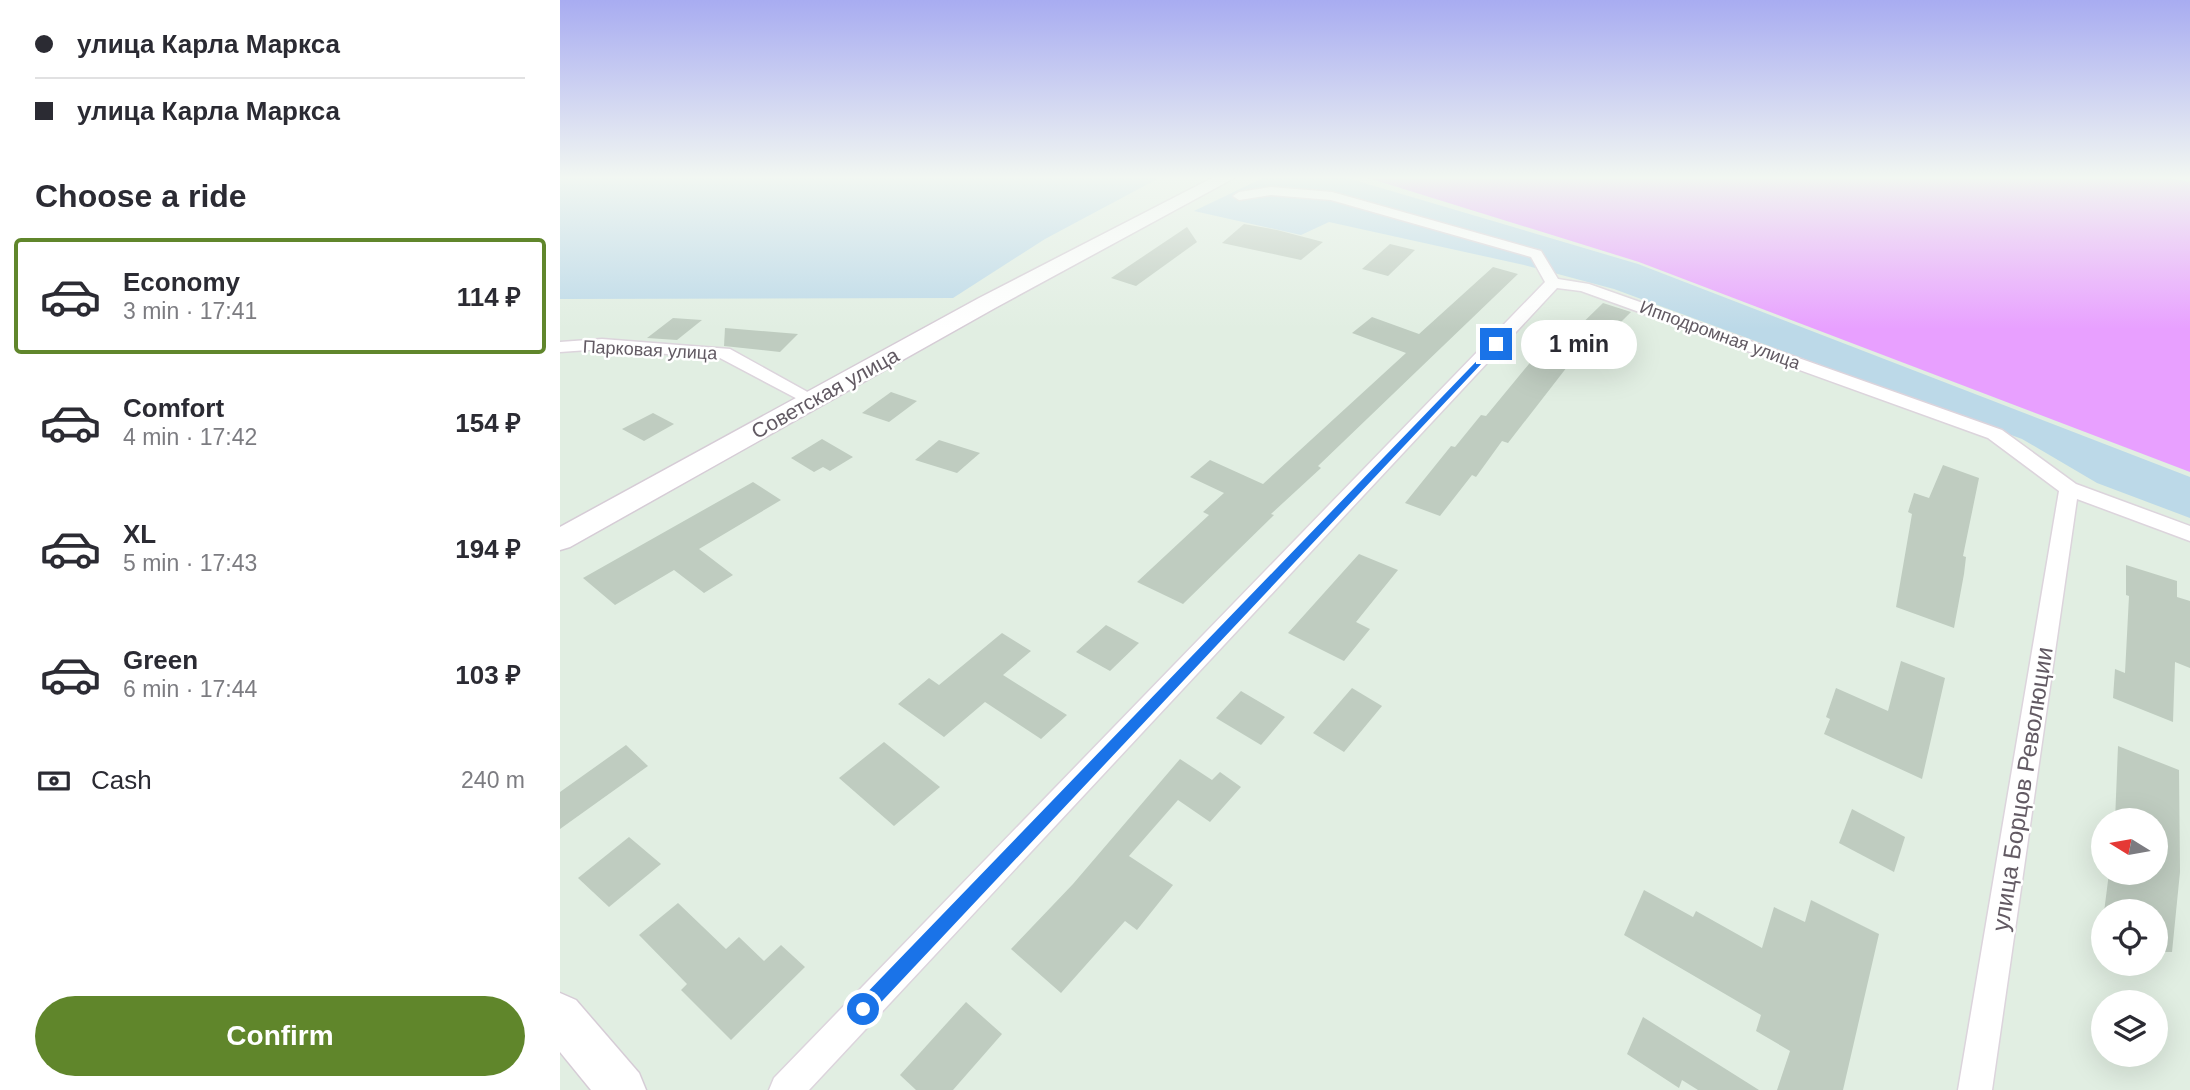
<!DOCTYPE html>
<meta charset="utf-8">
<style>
:root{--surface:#fff;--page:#f2f2f3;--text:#2b2b33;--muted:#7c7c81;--line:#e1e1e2;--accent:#60862b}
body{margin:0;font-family:Helvetica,sans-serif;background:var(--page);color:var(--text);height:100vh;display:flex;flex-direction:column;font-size:26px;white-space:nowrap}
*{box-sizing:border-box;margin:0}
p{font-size:23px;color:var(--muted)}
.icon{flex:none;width:38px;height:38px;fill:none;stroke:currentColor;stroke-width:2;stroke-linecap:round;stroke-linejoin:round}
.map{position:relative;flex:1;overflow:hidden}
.side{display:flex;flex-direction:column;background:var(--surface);width:560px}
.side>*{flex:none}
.banner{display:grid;align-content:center;height:154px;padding:0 35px;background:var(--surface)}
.needle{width:46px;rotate:281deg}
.fabs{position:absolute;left:1531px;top:808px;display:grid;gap:14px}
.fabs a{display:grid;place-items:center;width:77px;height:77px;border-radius:50%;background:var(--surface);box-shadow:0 7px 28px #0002;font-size:35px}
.end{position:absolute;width:32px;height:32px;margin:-16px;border:9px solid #1a73e8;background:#fff;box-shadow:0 0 0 4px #fff}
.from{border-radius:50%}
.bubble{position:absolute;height:49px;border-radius:24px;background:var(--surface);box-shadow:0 7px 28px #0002;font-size:23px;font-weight:700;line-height:49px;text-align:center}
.banner b{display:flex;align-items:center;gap:24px;height:66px;font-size:26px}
.banner b+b{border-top:2px solid var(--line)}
.banner i{width:18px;height:18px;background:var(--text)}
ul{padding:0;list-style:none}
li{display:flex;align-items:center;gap:21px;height:116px;margin:0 14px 10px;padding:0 21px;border:4px solid transparent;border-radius:7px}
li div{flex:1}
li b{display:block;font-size:26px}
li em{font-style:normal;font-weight:700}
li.active{border-color:var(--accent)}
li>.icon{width:63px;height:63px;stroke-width:1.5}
h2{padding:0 35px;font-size:32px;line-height:84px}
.pay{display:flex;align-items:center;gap:18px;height:77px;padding:0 35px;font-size:26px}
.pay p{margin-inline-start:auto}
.primary-button{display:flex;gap:14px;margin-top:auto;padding:14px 35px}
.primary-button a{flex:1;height:80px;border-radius:42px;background:var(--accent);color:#fff;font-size:28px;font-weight:700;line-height:80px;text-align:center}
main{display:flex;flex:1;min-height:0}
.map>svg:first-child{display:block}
.green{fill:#bcd9e8}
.water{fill:#e8a0ff}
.building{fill:#bfccc0}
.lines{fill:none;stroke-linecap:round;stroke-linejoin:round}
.street-casing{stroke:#dcd4dc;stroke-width:3}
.secondary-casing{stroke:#d6ccd6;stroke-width:3}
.street{fill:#fff;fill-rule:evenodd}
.secondary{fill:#fff;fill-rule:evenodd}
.route{fill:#1a73e8}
.labels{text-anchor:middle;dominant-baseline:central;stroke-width:5;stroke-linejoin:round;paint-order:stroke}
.far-street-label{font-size:18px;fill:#625a63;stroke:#fff}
.street-label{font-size:21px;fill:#625a63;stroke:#fff}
.near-street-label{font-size:24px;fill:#625a63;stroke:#fff}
</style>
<main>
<section class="side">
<div class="banner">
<b><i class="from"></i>улица Карла Маркса</b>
<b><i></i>улица Карла Маркса</b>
</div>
<h2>Choose a ride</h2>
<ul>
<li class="active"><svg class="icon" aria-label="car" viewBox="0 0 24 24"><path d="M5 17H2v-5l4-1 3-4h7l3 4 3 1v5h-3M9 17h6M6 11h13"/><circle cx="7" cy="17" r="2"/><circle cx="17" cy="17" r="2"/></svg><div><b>Economy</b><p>3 min · 17:41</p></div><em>114 ₽</em></li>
<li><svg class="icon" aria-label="car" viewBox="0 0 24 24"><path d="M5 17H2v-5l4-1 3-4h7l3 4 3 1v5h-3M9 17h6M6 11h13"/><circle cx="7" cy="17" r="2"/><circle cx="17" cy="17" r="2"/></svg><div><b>Comfort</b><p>4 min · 17:42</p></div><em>154 ₽</em></li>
<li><svg class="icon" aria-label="car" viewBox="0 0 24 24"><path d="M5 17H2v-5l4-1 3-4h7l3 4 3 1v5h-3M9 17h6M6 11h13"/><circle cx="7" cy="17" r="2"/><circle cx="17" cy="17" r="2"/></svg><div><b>XL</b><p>5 min · 17:43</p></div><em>194 ₽</em></li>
<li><svg class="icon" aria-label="car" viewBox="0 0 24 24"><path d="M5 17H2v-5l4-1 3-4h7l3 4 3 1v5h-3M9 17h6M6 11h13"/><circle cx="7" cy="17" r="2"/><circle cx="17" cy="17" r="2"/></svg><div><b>Green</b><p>6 min · 17:44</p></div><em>103 ₽</em></li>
</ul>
<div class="pay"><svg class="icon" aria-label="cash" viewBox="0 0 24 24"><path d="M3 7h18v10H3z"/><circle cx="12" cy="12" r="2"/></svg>Cash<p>240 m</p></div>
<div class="primary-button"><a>Confirm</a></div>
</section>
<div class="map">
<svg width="1630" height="1090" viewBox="0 0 1630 1090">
<rect width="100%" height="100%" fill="#e1eee2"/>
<!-- green -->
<g class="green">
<path d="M 0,177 L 601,177 L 485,239 L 393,298 L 0,299 Z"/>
<path d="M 705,177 L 784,177 L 1078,264 L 1630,477 L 1630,518 L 1537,483 L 1462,439 L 1054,289 L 964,265 L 769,222 L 741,235 L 634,211 Z"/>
</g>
<!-- water -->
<path class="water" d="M 805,177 L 1603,177 L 1630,182 L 1630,472 L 1079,262 Z"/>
<!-- building -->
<g class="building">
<path d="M 684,224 L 717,230 L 763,242 L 741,260 L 662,243 Z"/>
<path d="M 627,227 L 637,242 L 576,286 L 551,278 Z"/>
<path d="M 830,244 L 855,250 L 828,276 L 802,269 Z"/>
<path d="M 933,267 L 958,274 L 758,466 L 761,468 L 711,514 L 714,515 L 623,604 L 577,582 L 649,515 L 643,512 L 664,493 L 630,477 L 650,460 L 703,484 L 846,353 L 792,333 L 812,317 L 859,334 Z"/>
<path d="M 1043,303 L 1071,312 L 1022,361 L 1014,358 L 948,443 L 942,441 L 916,477 L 912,475 L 880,516 L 845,503 L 891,446 L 895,447 L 921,415 L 926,416 L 992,336 L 1005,340 Z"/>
<path d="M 113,318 L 142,320 L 117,340 L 87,338 Z"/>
<path d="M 165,328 L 238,334 L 220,352 L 164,346 Z"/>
<path d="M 331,392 L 357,401 L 329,422 L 302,413 Z"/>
<path d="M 93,413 L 114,424 L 84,441 L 62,429 Z"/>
<path d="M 262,439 L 293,457 L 270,471 L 263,467 L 254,472 L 231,458 Z"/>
<path d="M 379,440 L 420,453 L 397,473 L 355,460 Z"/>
<path d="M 1383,465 L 1419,478 L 1403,556 L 1406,557 L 1404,574 L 1394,628 L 1336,607 L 1352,514 L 1348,512 L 1354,493 L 1369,498 Z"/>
<path d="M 193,482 L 221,500 L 139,549 L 173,575 L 144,593 L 114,570 L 55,605 L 23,578 Z"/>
<path d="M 799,554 L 838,570 L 796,622 L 810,629 L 784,661 L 728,633 Z"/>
<path d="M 1566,565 L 1617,581 L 1617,597 L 1630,601 L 1630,668 L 1615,662 L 1613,722 L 1553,698 L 1555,669 L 1565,673 L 1569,596 L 1566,595 Z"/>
<path d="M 546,625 L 579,643 L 550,671 L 516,652 Z"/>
<path d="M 442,633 L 471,651 L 443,675 L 507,715 L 481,739 L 425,702 L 384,737 L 338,704 L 369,678 L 379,685 Z"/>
<path d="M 1341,661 L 1385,678 L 1362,779 L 1264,734 L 1270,719 L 1266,717 L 1276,688 L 1328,711 Z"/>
<path d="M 792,688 L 822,706 L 784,752 L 753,733 Z"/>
<path d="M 681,691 L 725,717 L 701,745 L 656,718 Z"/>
<path d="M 324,742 L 380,787 L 334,826 L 279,778 Z"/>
<path d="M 66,745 L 88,766 L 0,829 L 0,792 Z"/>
<path d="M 1558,746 L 1619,770 L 1620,872 L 1612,952 L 1596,952 L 1596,912 L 1544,912 L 1549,873 L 1596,873 L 1596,821 L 1555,821 Z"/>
<path d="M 620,759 L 652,780 L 660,772 L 681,787 L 650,822 L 618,800 L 569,856 L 613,885 L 577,930 L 565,921 L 501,993 L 451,949 L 513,884 Z"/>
<path d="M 1292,809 L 1345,837 L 1334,872 L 1279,843 Z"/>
<path d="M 69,837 L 101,864 L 49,907 L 18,878 Z"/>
<path d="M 1084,890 L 1133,917 L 1136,911 L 1202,948 L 1214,907 L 1245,922 L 1251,900 L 1319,934 L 1283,1090 L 1217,1090 L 1230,1051 L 1196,1031 L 1201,1015 L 1064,935 Z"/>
<path d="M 118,903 L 166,949 L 179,937 L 204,961 L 221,945 L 245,967 L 171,1040 L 121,990 L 127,984 L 79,935 Z"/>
<path d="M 406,1002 L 442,1034 L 393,1090 L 356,1090 L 340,1075 Z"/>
<path d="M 1083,1017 L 1199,1090 L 1138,1090 L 1122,1080 L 1119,1088 L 1067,1054 Z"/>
</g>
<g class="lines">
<defs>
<g id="street">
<path d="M 711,187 L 772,192 L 981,251 L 998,279 L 1029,284 L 1442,430 L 1516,484 L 1630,526 L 1630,541 L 1517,499 L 1432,1090 L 1398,1090 L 1499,491 L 1428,438 L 1021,291 L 997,288 L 249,1090 L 209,1090 L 214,1078 L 985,282 L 971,257 L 771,200 L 711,195 L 679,200 L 673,196 L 679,192 Z"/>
<path d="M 42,339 L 170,349 L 262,400 L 253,405 L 247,404 L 160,358 L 42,349 L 0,352 L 0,342 Z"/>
</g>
<g id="secondary">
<path d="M 654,177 L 676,177 L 435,308 L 10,547 L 0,550 L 0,527 L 419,298 Z"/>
<path d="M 0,993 L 16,1000 L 79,1073 L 86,1090 L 31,1090 L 0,1052 Z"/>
</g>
</defs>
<!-- street casing -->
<use href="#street" class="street-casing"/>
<!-- secondary casing -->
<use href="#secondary" class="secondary-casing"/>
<!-- street -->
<use href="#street" class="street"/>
<!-- secondary -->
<use href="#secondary" class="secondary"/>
</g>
<!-- sky -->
<linearGradient id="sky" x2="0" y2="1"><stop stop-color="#a8acf1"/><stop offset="0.54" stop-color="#f2f7f2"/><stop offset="1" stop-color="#f2f7f2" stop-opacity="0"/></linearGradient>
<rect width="1630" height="329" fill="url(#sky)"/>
<!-- route -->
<path class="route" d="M 936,341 L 940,344 L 939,345 L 309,1015 L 303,1018 L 297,1015 L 294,1009 L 297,1003 Z"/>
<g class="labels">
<!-- far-street labels -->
<g class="far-street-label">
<text transform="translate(1160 335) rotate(20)">Ипподромная улица</text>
<text transform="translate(90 350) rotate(3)">Парковая улица</text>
</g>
<!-- street labels -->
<g class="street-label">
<text transform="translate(265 393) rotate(-29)">Советская улица</text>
</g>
<!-- near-street labels -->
<g class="near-street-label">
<text transform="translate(1462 789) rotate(-81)">улица Борцов Революции</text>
</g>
</g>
</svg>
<div class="fabs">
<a><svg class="needle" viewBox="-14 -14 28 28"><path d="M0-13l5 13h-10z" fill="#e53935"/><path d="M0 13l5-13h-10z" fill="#7c7c81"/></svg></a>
<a><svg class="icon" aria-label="locate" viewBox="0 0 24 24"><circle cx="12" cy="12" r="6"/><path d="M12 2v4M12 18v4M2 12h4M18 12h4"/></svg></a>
<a><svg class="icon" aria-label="layers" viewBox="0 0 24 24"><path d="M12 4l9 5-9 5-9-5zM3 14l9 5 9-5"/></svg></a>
</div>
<i class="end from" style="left:303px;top:1009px"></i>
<i class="end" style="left:936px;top:344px"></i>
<div class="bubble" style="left:961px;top:320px;width:116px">1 min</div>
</div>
</main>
